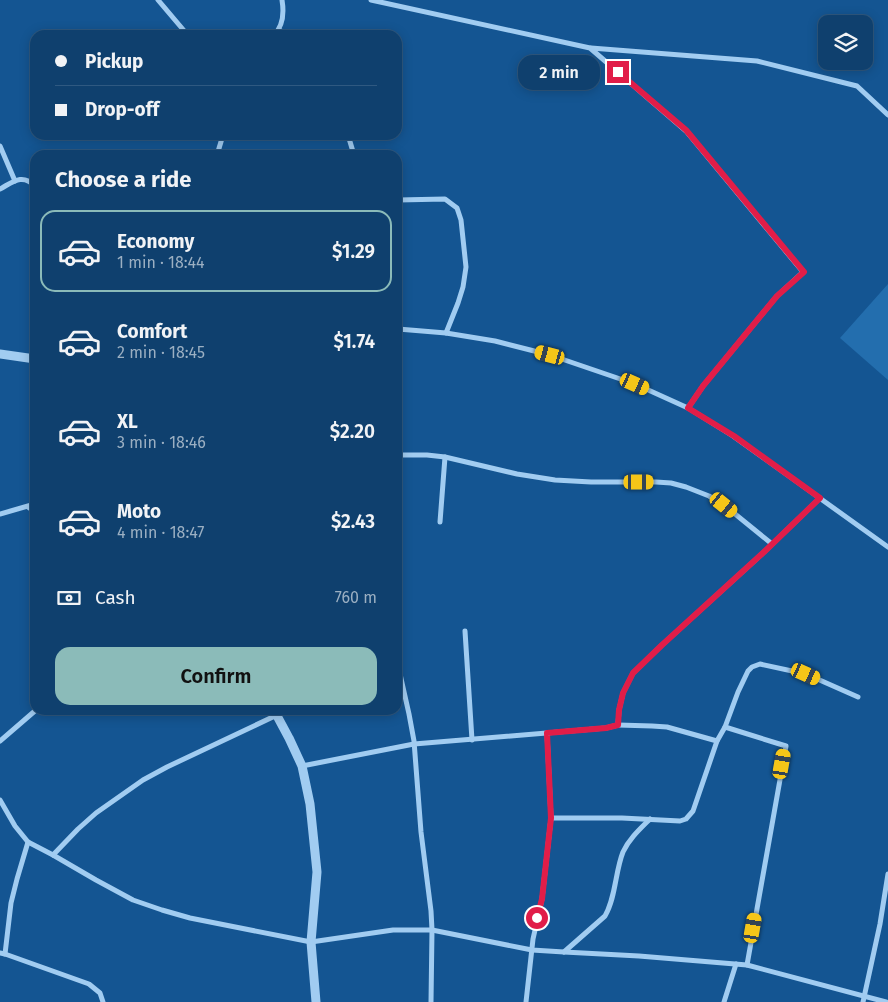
<!DOCTYPE html>
<meta charset="utf-8">
<style>
:root{--surface:#0f406e;--page:#1d4b76;--text:#f1f3f6;--muted:#9bafc2;--line:#2f5981;--accent:#8bbbb9}
body{margin:0;font-family:"Fira Sans",sans-serif;background:var(--page);color:var(--text);height:100vh;display:flex;flex-direction:column;font-size:19px;white-space:nowrap}
*{box-sizing:border-box;margin:0}
p{font-size:16px;color:var(--muted)}
.icon{flex:none;width:28px;height:28px;fill:none;stroke:currentColor;stroke-width:2;stroke-linecap:round;stroke-linejoin:round}
.map{position:relative;flex:1;overflow:hidden}
.drawer{position:absolute;left:30px;top:150px;width:372px;height:565px;display:flex;flex-direction:column;background:var(--surface);border-radius:15px;box-shadow:0 2px 12px #0003,0 0 0 1px var(--line)}
.drawer>*{flex:none}
.top-card{position:absolute;left:30px;top:30px;width:372px;height:110px;border-radius:15px;box-shadow:0 2px 12px #0003,0 0 0 1px var(--line);display:grid;align-content:center;height:110px;padding:0 25px;background:var(--surface)}
.tools{position:absolute;left:818px;top:15px;display:grid;gap:10px}
.tools a{display:grid;place-items:center;width:55px;height:55px;border-radius:10px;background:var(--surface);box-shadow:0 2px 12px #0003,0 0 0 1px var(--line);font-size:25px}
.end{position:absolute;width:22px;height:22px;margin:-11px;border:6px solid #e11d48;background:#fff;box-shadow:0 0 0 2px #fff}
.from{border-radius:50%}
.bubble{position:absolute;height:35px;border-radius:15px;background:var(--surface);box-shadow:0 2px 12px #0003,0 0 0 1px var(--line);font-size:16px;font-weight:600;line-height:35px;text-align:center}
.car{position:absolute;width:15px;height:30px;margin:-15px -8px;border-radius:6px;box-shadow:0 0 4px 1px #0007;background:linear-gradient(#f5c518 24%,#345 0 40%,#f5c518 0 76%,#345 0 86%,#f5c518 0)}
.top-card b{display:flex;align-items:center;gap:18px;height:48px;font-size:19px}
.top-card b+b{border-top:1px solid var(--line)}
.top-card i{width:12px;height:12px;background:var(--text)}
ul{padding:0;list-style:none}
li{display:flex;align-items:center;gap:15px;height:82px;margin:0 10px 8px;padding:0 15px;border:2px solid transparent;border-radius:15px}
li div{flex:1}
li b{display:block;font-size:19px}
li em{font-style:normal;font-weight:600}
li.selected{border-color:var(--accent)}
li>.icon{width:45px;height:45px;stroke-width:1.5}
h2{padding:0 25px;font-size:22px;line-height:60px}
.pay{display:flex;align-items:center;gap:12px;height:55px;padding:0 25px;font-size:19px}
.pay p{margin-inline-start:auto}
.primary-button{display:flex;gap:10px;margin-top:auto;padding:10px 25px}
.primary-button a{flex:1;height:58px;border-radius:15px;background:var(--accent);color:#111;font-size:20px;font-weight:600;line-height:58px;text-align:center}
.map>svg:first-child{display:block}
.green{fill:#236eae}
.lines{fill:none;stroke-linecap:round;stroke-linejoin:round}
.minor{stroke:#a1ccf1;stroke-width:5}
.tertiary{stroke:#a1ccf1;stroke-width:9}
.route{stroke:#e11d48;stroke-width:6}
</style>
<div class="map">
<svg width="888" height="1002" viewBox="0 0 888 1002">
<rect width="100%" height="100%" fill="#145592"/>
<!-- green -->
<path class="green" d="M 888,284 L 888,380 L 840,338 Z"/>
<g class="lines">
<!-- minor -->
<g class="minor">
<path d="M 158,0 L 186,33 L 193,35"/>
<path d="M 371,0 L 590,48 L 686,131 L 803,272 L 777,296 L 703,386 L 688,408"/>
<path d="M 279,30 L 288,35"/>
<path d="M 274,35 C 283,26 284,12 282,0"/>
<path d="M 591,48 L 757,61 L 857,86 L 888,115"/>
<path d="M 348,135 L 354,155"/>
<path d="M 0,146 L 15,181"/>
<path d="M 217,155 L 223,135"/>
<path d="M 0,189 C 13,182 22,173 35,186"/>
<path d="M 398,200 L 445,199 L 457,208 L 461,220 L 466,267 L 463,287 L 458,303 L 446,333"/>
<path d="M 398,329 L 446,333 L 495,341 L 550,355 L 635,384 L 688,408 L 733,436 L 888,547"/>
<path d="M 398,455 L 427,455 L 445,457 L 517,474 L 555,480 L 591,482 L 656,482 L 671,483 L 686,487 L 709,496 L 724,505 L 772,544"/>
<path d="M 28,507 L 35,512"/>
<path d="M 0,514 L 35,504"/>
<path d="M 440,522 L 445,457"/>
<path d="M 465,631 L 472,740"/>
<path d="M 398,665 L 409,714 L 414,741 L 421,832 L 431,911 L 432,930 L 431,1002"/>
<path d="M 618,725 L 652,726 L 667,727 L 717,741"/>
<path d="M 725,727 L 786,746 L 747,965"/>
<path d="M 0,741 L 36,710"/>
<path d="M 302,766 L 414,744 L 606,728 L 618,725 L 619,710 L 623,693 L 633,673 L 662,645 L 764,552 L 820,498"/>
<path d="M 0,800 L 15,826 L 28,842 L 53,855 L 96,880 L 133,900 L 162,910 L 190,918 L 311,942 L 393,930 L 432,930 L 532,950 L 564,952 L 639,956 L 747,965 L 886,1002"/>
<path d="M 551,818 L 622,818 L 680,821 L 686,819 L 693,811 L 717,741 L 725,727 L 738,692 L 748,671 L 752,667 L 760,664 L 806,674 L 858,697"/>
<path d="M 53,855 L 78,829 L 96,813 L 143,780 L 167,767 L 277,715"/>
<path d="M 564,952 L 605,916 C 616,897 615,872 623,852 C 629,839 640,829 650,819"/>
<path d="M 0,953 L 5,954 L 89,984 L 100,993 L 103,1002"/>
<path d="M 5,954 L 11,903 L 17,879 L 28,842"/>
<path d="M 526,1002 L 533,939 L 542,899 L 551,818 L 547,733"/>
<path d="M 724,1002 L 736,964"/>
<path d="M 863,1002 L 880,924 L 888,874"/>
</g>
<!-- tertiary -->
<g class="tertiary">
<path d="M 0,354 L 35,359"/>
<path d="M 274,710 L 289,738 L 302,766 L 310,804 L 317,872 L 311,942 L 316,1002"/>
</g>
</g>
<g class="lines">
<!-- route -->
<path class="route" d="M 537,918 L 542,899 L 551,818 L 547,733 L 606,728 L 618,725 L 619,710 L 623,693 L 633,673 L 662,645 L 764,552 L 820,498 L 734,436 L 688,408 L 703,386 L 777,296 L 804,272 L 686,130 L 618,72"/>
</g>
</svg>
<div class="tools">
<a><svg class="icon" aria-label="layers" viewBox="0 0 24 24"><path d="M12 4l9 5-9 5-9-5zM3 14l9 5 9-5"/></svg></a>
</div>
<i class="end from" style="left:537px;top:918px"></i>
<i class="end" style="left:618px;top:72px"></i>
<div class="bubble" style="left:518px;top:55px;width:82px">2 min</div>
<i class="car" style="left:550px;top:355px;rotate:285deg"></i>
<i class="car" style="left:635px;top:384px;rotate:114deg"></i>
<i class="car" style="left:639px;top:482px;rotate:90deg"></i>
<i class="car" style="left:724px;top:505px;rotate:129deg"></i>
<i class="car" style="left:806px;top:674px;rotate:114deg"></i>
<i class="car" style="left:782px;top:764px;rotate:10deg"></i>
<i class="car" style="left:753px;top:928px;rotate:10deg"></i>
<div class="top-card">
<b><i class="from"></i>Pickup</b>
<b><i></i>Drop-off</b>
</div>
<section class="drawer">
<h2>Choose a ride</h2>
<ul>
<li class="selected"><svg class="icon" aria-label="car" viewBox="0 0 24 24"><path d="M5 17H2v-5l4-1 3-4h7l3 4 3 1v5h-3M9 17h6M6 11h13"/><circle cx="7" cy="17" r="2"/><circle cx="17" cy="17" r="2"/></svg><div><b>Economy</b><p>1 min · 18:44</p></div><em>$1.29</em></li>
<li><svg class="icon" aria-label="car" viewBox="0 0 24 24"><path d="M5 17H2v-5l4-1 3-4h7l3 4 3 1v5h-3M9 17h6M6 11h13"/><circle cx="7" cy="17" r="2"/><circle cx="17" cy="17" r="2"/></svg><div><b>Comfort</b><p>2 min · 18:45</p></div><em>$1.74</em></li>
<li><svg class="icon" aria-label="car" viewBox="0 0 24 24"><path d="M5 17H2v-5l4-1 3-4h7l3 4 3 1v5h-3M9 17h6M6 11h13"/><circle cx="7" cy="17" r="2"/><circle cx="17" cy="17" r="2"/></svg><div><b>XL</b><p>3 min · 18:46</p></div><em>$2.20</em></li>
<li><svg class="icon" aria-label="car" viewBox="0 0 24 24"><path d="M5 17H2v-5l4-1 3-4h7l3 4 3 1v5h-3M9 17h6M6 11h13"/><circle cx="7" cy="17" r="2"/><circle cx="17" cy="17" r="2"/></svg><div><b>Moto</b><p>4 min · 18:47</p></div><em>$2.43</em></li>
</ul>
<div class="pay"><svg class="icon" aria-label="cash" viewBox="0 0 24 24"><path d="M3 7h18v10H3z"/><circle cx="12" cy="12" r="2"/></svg>Cash<p>760 m</p></div>
<div class="primary-button"><a>Confirm</a></div>
</section>
</div>
